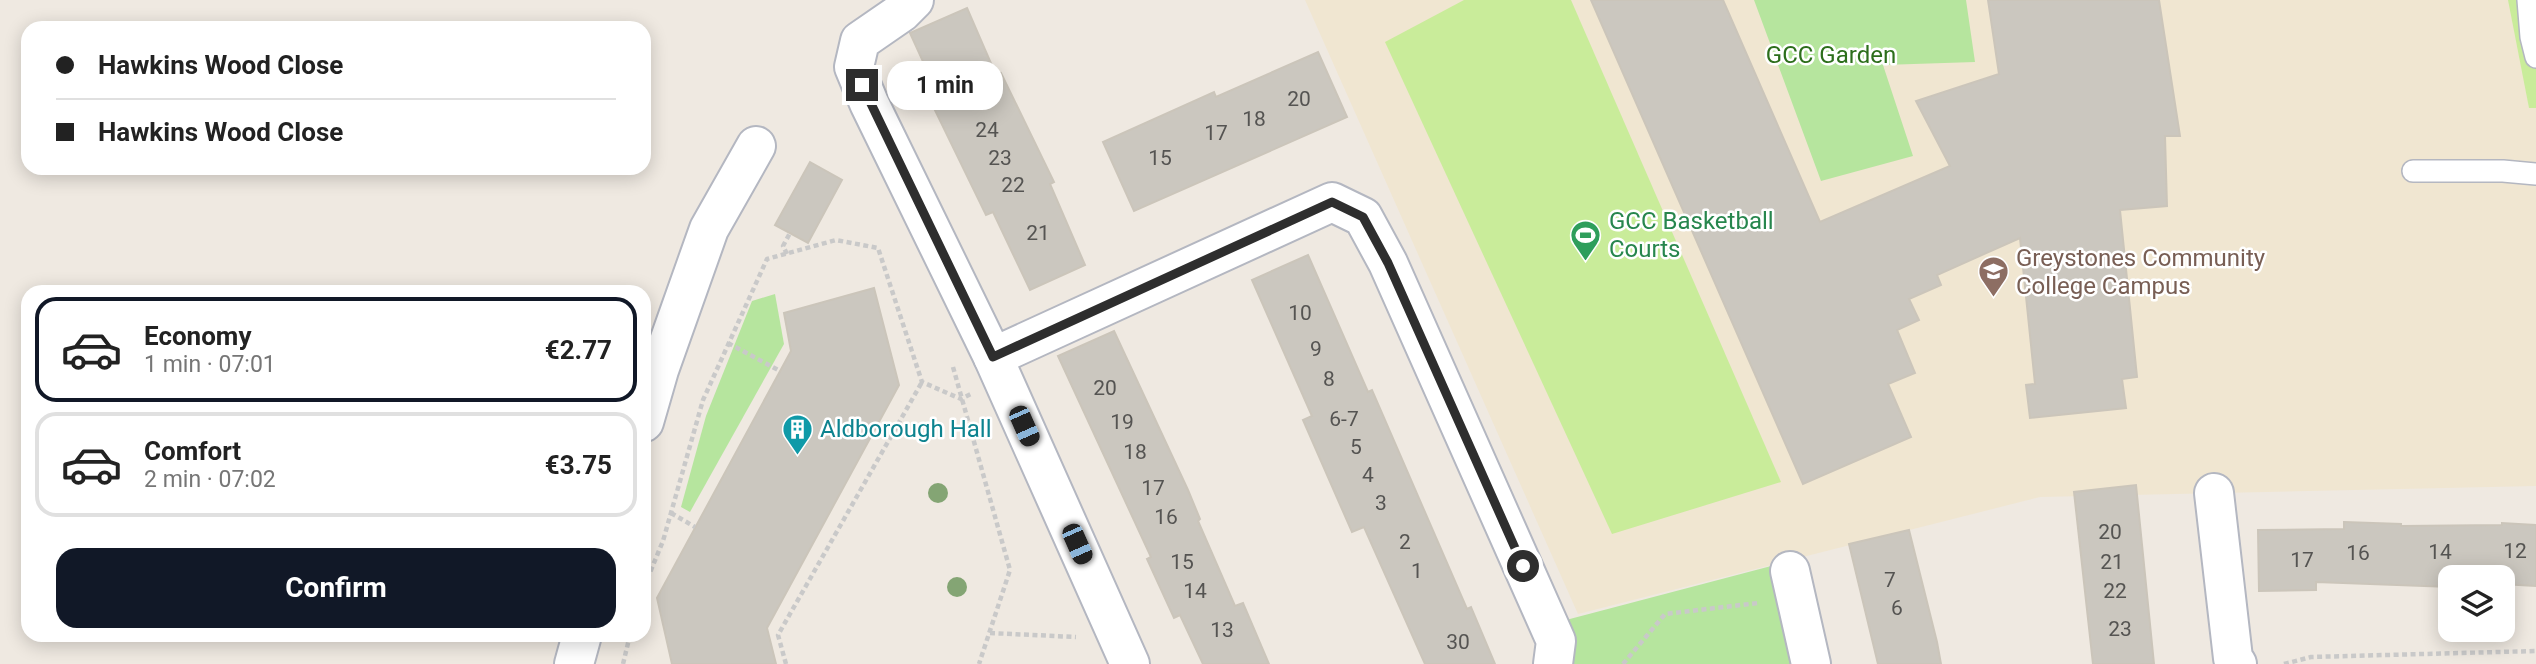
<!DOCTYPE html>
<meta charset="utf-8">
<style>
:root{--surface:#fff;--page:#f6f6f6;--text:#222;--muted:#767676;--line:#e0e0e0;--accent:#111827}
body{margin:0;font-family:Roboto,sans-serif;background:var(--page);color:var(--text);height:100vh;display:flex;flex-direction:column;font-size:26px;white-space:nowrap}
*{box-sizing:border-box;margin:0}
p{font-size:23px;color:var(--muted)}
.icon{flex:none;width:38px;height:38px;fill:none;stroke:currentColor;stroke-width:2;stroke-linecap:round;stroke-linejoin:round}
.map{position:relative;flex:1;overflow:hidden}
.sheet{position:absolute;left:21px;top:285px;width:630px;height:357px;display:flex;flex-direction:column;background:var(--surface);border-radius:21px;box-shadow:0 4px 18px #0003}
.sheet>*{flex:none}
.guide{position:absolute;left:21px;top:21px;width:630px;height:154px;border-radius:21px;box-shadow:0 4px 18px #0003;display:grid;align-content:center;height:154px;padding:0 35px;background:var(--surface)}
.controls{position:absolute;left:2438px;top:565px;display:grid;gap:14px}
.controls a{display:grid;place-items:center;width:77px;height:77px;border-radius:14px;background:var(--surface);box-shadow:0 4px 18px #0003;font-size:35px}
.end{position:absolute;width:32px;height:32px;margin:-16px;border:9px solid #2e2e2e;background:#fff;box-shadow:0 0 0 4px #fff}
.from{border-radius:50%}
.bubble{position:absolute;height:49px;border-radius:21px;background:var(--surface);box-shadow:0 4px 18px #0003;font-size:23px;font-weight:700;line-height:49px;text-align:center}
.car{position:absolute;width:21px;height:42px;margin:-21px -10px;border-radius:9px;box-shadow:0 0 5px 2px #0007;background:linear-gradient(#222 24%,#8ab4d8 0 40%,#222 0 76%,#8ab4d8 0 86%,#222 0)}
.guide b{display:flex;align-items:center;gap:24px;height:66px;font-size:26px}
.guide b+b{border-top:2px solid var(--line)}
.guide i{width:18px;height:18px;background:var(--text)}
ul{padding:12px 0 0;list-style:none}
li{display:flex;align-items:center;gap:21px;height:105px;margin:0 14px 10px;padding:0 21px;border:4px solid var(--line);border-radius:21px}
li div{flex:1}
li b{display:block;font-size:26px}
li em{font-style:normal;font-weight:700}
li.active{border-color:var(--accent)}
li>.icon{width:63px;height:63px;stroke-width:1.5}
.action{display:flex;gap:14px;margin-top:auto;padding:14px 35px}
.action a{flex:1;height:80px;border-radius:21px;background:var(--accent);color:#fff;font-size:28px;font-weight:700;line-height:80px;text-align:center}
.map>svg:first-child{display:block}
.education{fill:#f0e6d1}
.green{fill:#b6e59e}
.pitch{fill:#c9ec9a}
.building{fill:#cbc7bf;stroke:#cbc5ba;stroke-width:2}
.lines{fill:none;stroke-linecap:round;stroke-linejoin:round}
.service-casing{stroke:#b4b7c1;stroke-width:24}
.minor-casing{stroke:#b4b7c1;stroke-width:42}
.path{stroke:#c9c9c9;stroke-width:4.5;stroke-dasharray:5 3.5;stroke-linecap:butt}
.service{stroke:#fff;stroke-width:21}
.minor{stroke:#fff;stroke-width:38}
.tree{fill:#84a574}
.route{stroke:#2e2e2e;stroke-width:9}
.labels{text-anchor:middle;dominant-baseline:central;stroke-width:5;stroke-linejoin:round;paint-order:stroke}
.number-label{font-size:21px;fill:#555452}
.park-label{font-size:24px;fill:#2c6e1b;stroke:#fff}
.leisure-label{font-size:24px;fill:#27864d;stroke:#fff;text-anchor:start}
.education-label{font-size:24px;fill:#785e54;stroke:#fff;text-anchor:start}
.culture-label{font-size:24px;fill:#0d838f;stroke:#fff;text-anchor:start}
</style>
<div class="map">
<svg width="2536" height="664" viewBox="0 0 2536 664">
<rect width="100%" height="100%" fill="#efe9e1"/>
<!-- education -->
<path class="education" d="M 1305,0 L 2511,0 L 2529,107 L 2536,108 L 2536,486 L 2040,497 L 1578,614 Z"/>
<!-- green -->
<g class="green">
<path d="M 1754,0 L 1966,0 L 1975,62 L 1883,65 L 1913,156 L 1821,181 Z"/>
<path d="M 775,294 L 784,344 L 690,512 L 681,507 L 706,416 L 752,301 Z"/>
<path d="M 1775,565 L 1797,664 L 1567,664 L 1566,620 Z"/>
</g>
<!-- pitch -->
<g class="pitch">
<path d="M 1464,0 L 1571,0 L 1781,482 L 1612,534 L 1385,42 Z"/>
<path d="M 2508,0 L 2536,0 L 2536,108 L 2529,108 Z"/>
</g>
<!-- building -->
<g class="building">
<path d="M 1591,0 L 1723,0 L 1820,222 L 1950,166 L 1916,101 L 1999,74 L 1988,0 L 2159,0 L 2180,136 L 2165,136 L 2167,206 L 2120,210 L 2137,377 L 2122,379 L 2126,408 L 2030,418 L 2026,385 L 2035,384 L 2020,238 L 1937,275 L 1941,285 L 1909,299 L 1919,320 L 1897,330 L 1915,373 L 1888,384 L 1911,437 L 1803,484 Z"/>
<path d="M 967,8 L 996,75 L 1001,73 L 1054,182 L 1050,184 L 1085,265 L 1030,290 L 993,212 L 986,215 L 933,106 L 941,101 L 910,33 Z"/>
<path d="M 1318,52 L 1347,117 L 1134,211 L 1103,142 L 1214,92 L 1216,97 Z"/>
<path d="M 810,162 L 842,180 L 808,243 L 775,225 Z"/>
<path d="M 1308,255 L 1368,392 L 1372,390 L 1467,609 L 1471,607 L 1495,664 L 1425,664 L 1364,527 L 1352,532 L 1303,420 L 1312,416 L 1252,280 Z"/>
<path d="M 874,288 L 899,385 L 767,628 L 776,664 L 672,664 L 657,598 L 791,351 L 784,313 Z"/>
<path d="M 1114,331 L 1188,490 L 1200,519 L 1198,521 L 1235,606 L 1243,603 L 1269,664 L 1203,664 L 1180,615 L 1174,618 L 1147,559 L 1151,557 L 1058,356 Z"/>
<path d="M 2136,485 L 2154,664 L 2093,664 L 2074,492 Z"/>
<path d="M 2344,522 L 2401,524 L 2401,526 L 2502,525 L 2502,523 L 2536,525 L 2536,586 L 2502,584 L 2502,578 L 2450,578 L 2450,587 L 2316,582 L 2316,590 L 2259,591 L 2258,530 L 2344,529 Z"/>
<path d="M 1909,530 L 1937,642 L 1941,664 L 1878,664 L 1849,544 Z"/>
</g>
<g class="lines">
<defs>
<g id="service">
<path d="M 2528,0 L 2531,37 L 2536,57"/>
<path d="M 2413,171 L 2503,171 L 2536,174"/>
</g>
<g id="minor">
<path d="M 914,0 L 902,12 L 860,41 L 854,67 L 869,103 L 993,357 L 1130,664"/>
<path d="M 993,357 L 1332,202 L 1363,217 L 1388,263 L 1556,641 L 1553,664"/>
<path d="M 644,422 L 659,370 L 709,229 L 756,146"/>
<path d="M 2214,493 L 2233,658 L 2237,664"/>
<path d="M 1790,571 L 1811,664"/>
<path d="M 574,664 L 582,635"/>
</g>
</defs>
<!-- service casing -->
<use href="#service" class="service-casing"/>
<!-- minor casing -->
<use href="#minor" class="minor-casing"/>
<!-- path -->
<g class="path">
<path d="M 787,254 L 783,246 L 790,233"/>
<path d="M 728,343 L 780,371"/>
<path d="M 953,367 L 1010,570 L 979,664"/>
<path d="M 671,513 L 695,527"/>
<path d="M 644,587 L 663,541 L 703,400 L 767,259 L 836,240 L 878,248 L 922,382 L 961,399 L 971,394"/>
<path d="M 990,633 L 1076,637"/>
<path d="M 623,664 L 630,635"/>
<path d="M 786,664 L 778,635 L 922,382"/>
<path d="M 1623,664 L 1665,614 L 1758,603"/>
<path d="M 2284,664 L 2311,657 L 2536,651"/>
</g>
<!-- service -->
<use href="#service" class="service"/>
<!-- minor -->
<use href="#minor" class="minor"/>
</g>
<!-- trees -->
<g class="tree">
<circle cx="938" cy="493" r="10"/>
<circle cx="957" cy="587" r="10"/>
</g>
<g class="lines">
<!-- route -->
<path class="route" d="M 862,85 L 993,357 L 1332,202 L 1363,217 L 1388,263 L 1523,566"/>
</g>
<!-- icons -->
<defs>
<symbol id="stadium-pin" viewBox="-11 -11 22 30"><path d="M0 17L-7.5 6A9.5 9.5 0 1 1 7.5 6Z" fill="#2e9e5b" stroke="#fff"/><path d="M0-5a6.5 5 0 1 0 0 10a6.5 5 0 1 0 0-10ZM-3.5-1.8h7v3.6h-7Z" fill="#fff"/></symbol>
<symbol id="school-pin" viewBox="-11 -11 22 30"><path d="M0 17L-7.5 6A9.5 9.5 0 1 1 7.5 6Z" fill="#8d6e63" stroke="#fff"/><path d="M0-5L7-2L0 1L-7-2ZM-4 1L0 2.5L4 1V4Q0 6-4 4Z" fill="#fff"/></symbol>
<symbol id="building-pin" viewBox="-11 -11 22 30"><path d="M0 17L-7.5 6A9.5 9.5 0 1 1 7.5 6Z" fill="#0f9aa8" stroke="#fff"/><path d="M-4-6H4V6H1V3H-1V6H-4ZM-2.5-4.3h1.7v1.8h-1.7ZM.8-4.3h1.7v1.8H.8ZM-2.5-1h1.7V.8h-1.7ZM.8-1h1.7V.8H.8Z" fill="#fff"/></symbol>
</defs>
<g fill-rule="evenodd">
<use href="#stadium-pin" x="1568" y="218" width="35" height="47"/>
<use href="#school-pin" x="1976" y="254" width="35" height="47"/>
<use href="#building-pin" x="780" y="412" width="35" height="47"/>
</g>
<g class="labels">
<!-- number labels -->
<g class="number-label">
<text x="1299" y="99">20</text>
<text x="1254" y="119">18</text>
<text x="987" y="130">24</text>
<text x="1216" y="133">17</text>
<text x="1000" y="158">23</text>
<text x="1160" y="158">15</text>
<text x="1013" y="185">22</text>
<text x="1038" y="233">21</text>
<text x="1300" y="313">10</text>
<text x="1316" y="349">9</text>
<text x="1329" y="379">8</text>
<text x="1105" y="388">20</text>
<text x="1344" y="419">6-7</text>
<text x="1122" y="422">19</text>
<text x="1356" y="447">5</text>
<text x="1135" y="452">18</text>
<text x="1368" y="475">4</text>
<text x="1153" y="488">17</text>
<text x="1381" y="503">3</text>
<text x="1166" y="517">16</text>
<text x="2110" y="532">20</text>
<text x="1405" y="542">2</text>
<text x="2515" y="551">12</text>
<text x="2440" y="552">14</text>
<text x="2358" y="553">16</text>
<text x="2302" y="560">17</text>
<text x="1182" y="562">15</text>
<text x="2112" y="562">21</text>
<text x="1417" y="571">1</text>
<text x="1890" y="580">7</text>
<text x="1195" y="591">14</text>
<text x="2115" y="591">22</text>
<text x="1897" y="608">6</text>
<text x="2120" y="629">23</text>
<text x="1222" y="630">13</text>
<text x="1458" y="642">30</text>
</g>
<!-- park labels -->
<g class="park-label">
<text x="1831" y="55">GCC Garden</text>
</g>
<!-- leisure labels -->
<g class="leisure-label">
<text x="1609" y="221">GCC Basketball<tspan x="1609" dy="28">Courts</tspan></text>
</g>
<!-- education labels -->
<g class="education-label">
<text x="2016" y="258">Greystones Community<tspan x="2016" dy="28">College Campus</tspan></text>
</g>
<!-- culture labels -->
<g class="culture-label">
<text x="820" y="429">Aldborough Hall</text>
</g>
</g>
</svg>
<div class="controls">
<a><svg class="icon" aria-label="layers" viewBox="0 0 24 24"><path d="M12 4l9 5-9 5-9-5zM3 14l9 5 9-5"/></svg></a>
</div>
<i class="end from" style="left:1523px;top:566px"></i>
<i class="end" style="left:862px;top:85px"></i>
<div class="bubble" style="left:887px;top:61px;width:116px">1 min</div>
<i class="car" style="left:1024px;top:426px;rotate:156deg"></i>
<i class="car" style="left:1077px;top:544px;rotate:156deg"></i>
<div class="guide">
<b><i class="from"></i>Hawkins Wood Close</b>
<b><i></i>Hawkins Wood Close</b>
</div>
<section class="sheet">
<ul>
<li class="active"><svg class="icon" aria-label="car" viewBox="0 0 24 24"><path d="M5 17H2v-5l4-1 3-4h7l3 4 3 1v5h-3M9 17h6M6 11h13"/><circle cx="7" cy="17" r="2"/><circle cx="17" cy="17" r="2"/></svg><div><b>Economy</b><p>1 min · 07:01</p></div><em>€2.77</em></li>
<li><svg class="icon" aria-label="car" viewBox="0 0 24 24"><path d="M5 17H2v-5l4-1 3-4h7l3 4 3 1v5h-3M9 17h6M6 11h13"/><circle cx="7" cy="17" r="2"/><circle cx="17" cy="17" r="2"/></svg><div><b>Comfort</b><p>2 min · 07:02</p></div><em>€3.75</em></li>
</ul>
<div class="action"><a>Confirm</a></div>
</section>
</div>
